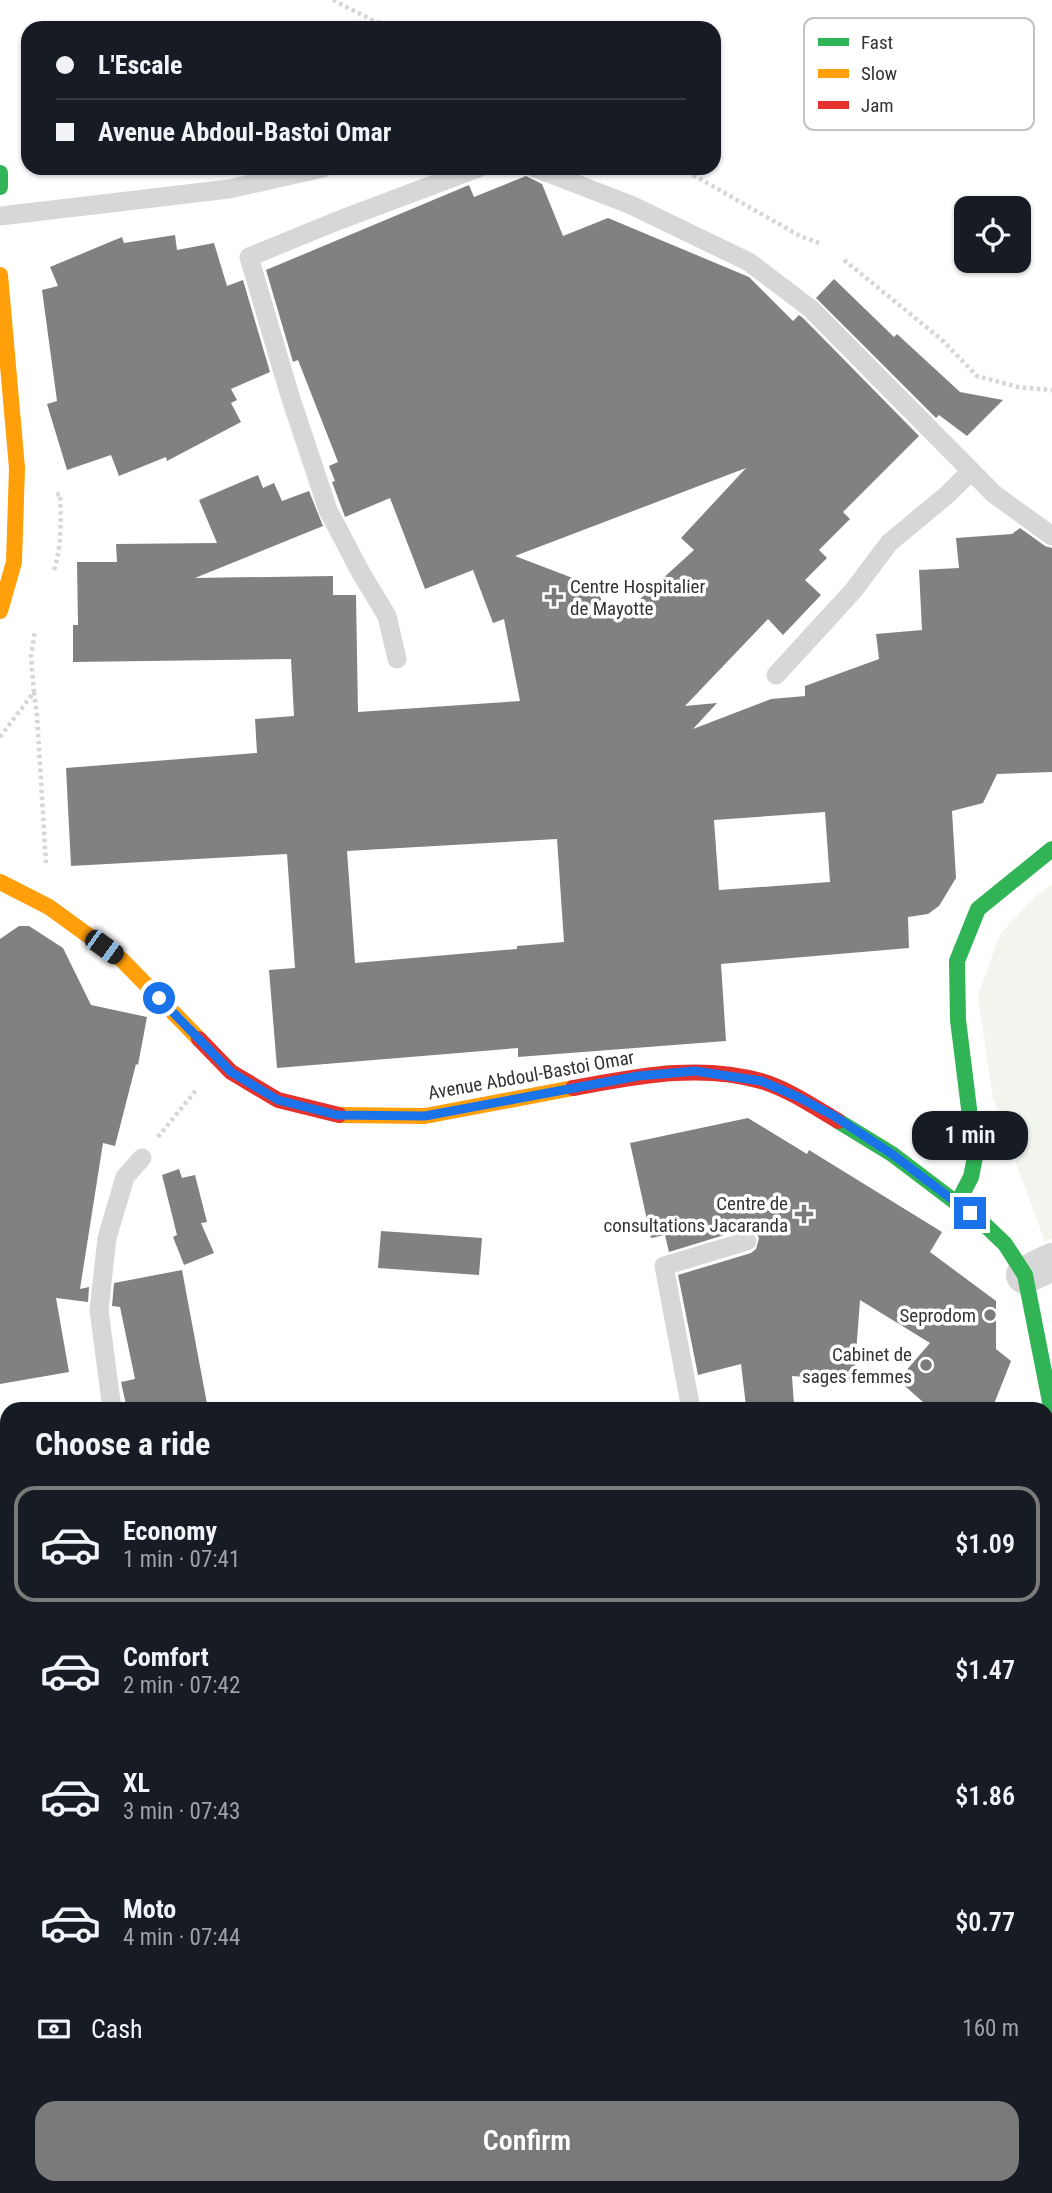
<!DOCTYPE html>
<meta charset="utf-8">
<style>
:root{--surface:#171b24;--page:#20242c;--text:#f1f3f6;--muted:#9ea1a6;--line:#363941;--accent:#7a7a7a}
body{margin:0;font-family:"Roboto Condensed",sans-serif;background:var(--page);color:var(--text);height:100vh;display:flex;flex-direction:column;font-size:26px;white-space:nowrap}
*{box-sizing:border-box;margin:0}
p{font-size:23px;color:var(--muted)}
.icon{flex:none;width:38px;height:38px;fill:none;stroke:currentColor;stroke-width:2;stroke-linecap:round;stroke-linejoin:round}
.map{position:relative;flex:1;overflow:hidden}
.drawer{position:absolute;left:0px;top:1402px;width:1054px;height:793px;display:flex;flex-direction:column;background:var(--surface);border-radius:21px 21px 0 0;box-shadow:0 2px 5px #0004}
.drawer>*{flex:none}
.guide{position:absolute;left:21px;top:21px;width:700px;height:154px;border-radius:21px;box-shadow:0 2px 5px #0004;display:grid;align-content:center;height:154px;padding:0 35px;background:var(--surface)}
.tools{position:absolute;left:954px;top:196px;display:grid;gap:14px}
.tools a{display:grid;place-items:center;width:77px;height:77px;border-radius:14px;background:var(--surface);box-shadow:0 2px 5px #0004;font-size:35px}
.end{position:absolute;width:32px;height:32px;margin:-16px;border:9px solid #1a73e8;background:#fff;box-shadow:0 0 0 4px #fff}
.from{border-radius:50%}
.bubble{position:absolute;height:49px;border-radius:21px;background:var(--surface);box-shadow:0 2px 5px #0004;font-size:23px;font-weight:600;line-height:49px;text-align:center}
.car{position:absolute;width:21px;height:42px;margin:-21px -10px;border-radius:9px;box-shadow:0 0 5px 2px #0007;background:linear-gradient(#222 24%,#8ab4d8 0 40%,#222 0 76%,#8ab4d8 0 86%,#222 0)}
.guide b{display:flex;align-items:center;gap:24px;height:66px;font-size:26px}
.guide b+b{border-top:2px solid var(--line)}
.guide i{width:18px;height:18px;background:var(--text)}
ul{padding:0;list-style:none}
li{display:flex;align-items:center;gap:21px;height:116px;margin:0 14px 10px;padding:0 21px;border:4px solid transparent;border-radius:21px}
li div{flex:1}
li b{display:block;font-size:26px}
li em{font-style:normal;font-weight:600}
li.current{border-color:var(--accent)}
li>.icon{width:63px;height:63px;stroke-width:1.5}
h2{padding:0 35px;font-size:32px;line-height:84px}
.pay{display:flex;align-items:center;gap:18px;height:77px;padding:0 35px;font-size:26px}
.pay p{margin-inline-start:auto}
.action{display:flex;gap:14px;margin-top:auto;padding:14px 35px}
.action a{flex:1;height:80px;border-radius:21px;background:var(--accent);color:#fff;font-size:28px;font-weight:600;line-height:80px;text-align:center}
.map>svg:first-child{display:block}
.green{fill:#f1f5ed}
.building{fill:#818181;fill-rule:evenodd}
.lines{fill:none;stroke-linecap:round;stroke-linejoin:round}
.path{stroke:#d6d6d6;stroke-width:4.5;stroke-dasharray:3.5 3.5;stroke-linecap:butt}
.lane{stroke:#d7d7d7;stroke-width:19}
.street{stroke:#d7d7d7;stroke-width:38}
.fast{stroke:#30b455;stroke-width:16}
.slow{stroke:#ff9f0a;stroke-width:16}
.jam{stroke:#e5322d;stroke-width:16}
.route{stroke:#1a73e8;stroke-width:9}
.poi-dot{fill:#7a7a7a;stroke:#fff;stroke-width:2.5}
.labels{text-anchor:middle;dominant-baseline:central;stroke-width:7;stroke-linejoin:round;paint-order:stroke}
.poi-label{font-size:19px;fill:#333;stroke:#fff;text-anchor:end}
.street-label{font-size:19px;fill:#333;stroke:#fff}
.key{fill:#fff;stroke:#c2c2c2;stroke-width:2}
.key-label{font-size:19px;fill:#333}
</style>
<div class="map">
<svg width="1052" height="2193" viewBox="0 0 1052 2193">
<rect width="100%" height="100%" fill="#fff"/>
<!-- green -->
<path class="green" d="M 1052,884 L 1052,1238 L 1045,1242 L 993,1099 L 978,996 L 1000,934 L 1034,898 Z"/>
<!-- building -->
<g class="building">
<path d="M 526,176 L 542,184 L 563,236 L 608,218 L 749,277 L 793,321 L 799,315 L 803,318 L 919,436 L 843,512 L 850,519 L 819,550 L 827,558 L 805,580 L 821,595 L 783,635 L 768,619 L 685,706 L 717,703 L 693,729 L 771,699 L 805,696 L 805,686 L 879,659 L 876,634 L 922,630 L 919,570 L 959,568 L 956,538 L 1012,534 L 1020,528 L 1045,546 L 1052,548 L 1052,772 L 997,774 L 983,803 L 952,811 L 956,878 L 939,906 L 928,914 L 908,917 L 909,948 L 721,964 L 726,1041 L 518,1057 L 518,1048 L 277,1068 L 269,970 L 295,968 L 287,854 L 71,866 L 66,768 L 257,753 L 255,719 L 294,716 L 291,659 L 73,662 L 73,625 L 78,625 L 77,562 L 117,562 L 116,544 L 217,543 L 199,500 L 258,475 L 263,488 L 274,483 L 282,501 L 309,491 L 323,526 L 195,578 L 333,576 L 333,595 L 356,595 L 358,712 L 520,701 L 504,619 L 493,623 L 473,570 L 425,589 L 390,498 L 345,517 L 332,482 L 335,481 L 329,466 L 338,462 L 298,360 L 293,362 L 266,270 L 469,185 L 474,197 ZM 746,468 L 681,538 L 694,550 L 617,620 L 591,585 L 515,556 ZM 825,812 L 830,882 L 719,890 L 714,820 ZM 557,839 L 564,942 L 517,946 L 517,949 L 355,963 L 347,851 Z"/>
<path d="M 175,235 L 177,250 L 214,243 L 227,286 L 243,280 L 270,372 L 231,389 L 237,400 L 231,403 L 241,422 L 167,461 L 166,457 L 119,476 L 111,455 L 67,470 L 47,404 L 57,401 L 42,290 L 58,286 L 50,267 L 122,237 L 124,243 Z"/>
<path d="M 834,279 L 894,337 L 897,334 L 960,392 L 1003,400 L 967,436 L 939,415 L 936,418 L 816,298 Z"/>
<path d="M 19,926 L 29,926 L 63,948 L 91,1005 L 147,1017 L 138,1065 L 136,1064 L 115,1146 L 103,1143 L 80,1289 L 89,1287 L 88,1302 L 56,1298 L 69,1372 L 0,1384 L 0,939 Z"/>
<path d="M 748,1118 L 807,1154 L 809,1150 L 942,1232 L 930,1252 L 996,1301 L 996,1349 L 1011,1361 L 992,1409 L 931,1409 L 898,1380 L 930,1343 L 860,1300 L 854,1381 L 792,1376 L 794,1405 L 746,1406 L 741,1364 L 698,1375 L 678,1275 L 751,1253 L 756,1249 L 759,1238 L 755,1232 L 744,1229 L 669,1252 L 665,1235 L 651,1238 L 630,1143 Z"/>
<path d="M 179,1169 L 182,1178 L 195,1175 L 207,1222 L 201,1223 L 214,1253 L 184,1265 L 173,1237 L 177,1235 L 162,1175 Z"/>
<path d="M 381,1231 L 482,1238 L 479,1275 L 378,1268 Z"/>
<path d="M 182,1270 L 208,1409 L 127,1409 L 121,1382 L 135,1379 L 120,1307 L 112,1306 L 114,1283 Z"/>
</g>
<g class="lines">
<!-- path -->
<g class="path">
<path d="M 333,0 L 372,20 L 394,28"/>
<path d="M 681,168 L 800,236 L 819,243"/>
<path d="M 844,260 L 941,339 L 977,376 L 1018,387 L 1052,390"/>
<path d="M 54,570 C 62,545 61,520 60,494 L 54,495"/>
<path d="M 34,692 L 37,716 L 46,863"/>
<path d="M 0,737 L 34,692 L 31,657 L 35,630"/>
<path d="M 158,1137 L 197,1089"/>
<path d="M 0,1494 L 7,1491"/>
<path d="M 976,2188 L 977,2193"/>
<path d="M 623,2193 L 634,2188"/>
</g>
<!-- lane -->
<g class="lane">
<path d="M 535,168 L 631,205 L 749,262 L 811,309 L 994,494 L 1052,536"/>
<path d="M 0,216 L 229,189 L 323,168"/>
<path d="M 397,659 L 387,616 L 361,573 L 328,510 L 290,396 L 249,257 L 337,221 L 478,168"/>
<path d="M 776,675 L 853,591 L 889,543 L 948,494 L 971,471"/>
<path d="M 112,1409 L 99,1310 L 107,1238 L 125,1177 L 142,1158"/>
<path d="M 691,1409 L 664,1266 L 747,1241"/>
<path d="M 0,1927 L 7,1925"/>
</g>
<!-- street -->
<g class="street">
<path d="M 1025,1275 L 1052,1262"/>
<path d="M 1046,1535 L 1052,1538"/>
<path d="M 543,2188 L 546,2193"/>
</g>
<!-- fast -->
<g class="fast">
<path d="M 0,173 L 0,187"/>
<path d="M 838,1121 L 892,1154 L 983,1223 L 1005,1244 L 1025,1275 L 1052,1412"/>
<path d="M 957,1204 L 971,1177 L 975,1157 L 958,1020 L 957,961 L 978,909 L 1052,849"/>
</g>
<!-- slow -->
<g class="slow">
<path d="M 0,275 L 17,468 L 14,562 L 0,611"/>
<path d="M 0,882 L 49,907 L 122,960 L 199,1039"/>
<path d="M 339,1115 L 425,1116 L 573,1088"/>
</g>
<!-- jam -->
<g class="jam">
<path d="M 199,1039 L 231,1072 L 278,1100 L 339,1115"/>
<path d="M 573,1088 C 635,1077 698,1063 761,1081 C 788,1089 813,1106 838,1121"/>
</g>
</g>
<g class="lines">
<!-- route -->
<path class="route" d="M 159,998 L 231,1072 L 278,1100 L 337,1115 L 425,1116 L 638,1076 L 695,1071 L 761,1081 L 798,1097 L 834,1116 L 892,1154 L 970,1213"/>
</g>
<!-- markers -->
<g class="poi-dot">
<path d="M550.5 586.5h7v7h7v7h-7v7h-7v-7h-7v-7h7z"/>
<path d="M800.5 1203.5h7v7h7v7h-7v7h-7v-7h-7v-7h7z"/>
<circle cx="990" cy="1315" r="7"/>
<circle cx="926" cy="1365" r="7"/>
</g>
<g class="labels">
<!-- poi labels -->
<g class="poi-label">
<text x="570" y="586" text-anchor="start">Centre Hospitalier<tspan x="570" dy="22">de Mayotte</tspan></text>
<text x="788" y="1203">Centre de<tspan x="788" dy="22">consultations Jacaranda</tspan></text>
<text x="976" y="1315">Seprodom</text>
<text x="912" y="1354">Cabinet de<tspan x="912" dy="22">sages femmes</tspan></text>
</g>
<!-- street labels -->
<g class="street-label">
<text transform="translate(531 1075) rotate(-10)">Avenue Abdoul-Bastoi Omar</text>
</g>
</g>
<!-- legend -->
<rect x="804" y="18" width="230" height="112" rx="10" class="key"/>
<rect x="818" y="38" width="31" height="8" fill="#30b455"/>
<rect x="818" y="69" width="31" height="9" fill="#ff9f0a"/>
<rect x="818" y="101" width="31" height="8" fill="#e5322d"/>
<g class="key-label">
<text x="861" y="49">Fast</text>
<text x="861" y="80">Slow</text>
<text x="861" y="112">Jam</text>
</g>
</svg>
<div class="tools">
<a><svg class="icon" aria-label="locate" viewBox="0 0 24 24"><circle cx="12" cy="12" r="6"/><path d="M12 2v4M12 18v4M2 12h4M18 12h4"/></svg></a>
</div>
<i class="end from" style="left:159px;top:998px"></i>
<i class="end" style="left:970px;top:1213px"></i>
<div class="bubble" style="left:912px;top:1111px;width:116px">1 min</div>
<i class="car" style="left:104px;top:947px;rotate:126deg"></i>
<div class="guide">
<b><i class="from"></i>L'Escale</b>
<b><i></i>Avenue Abdoul-Bastoi Omar</b>
</div>
<section class="drawer">
<h2>Choose a ride</h2>
<ul>
<li class="current"><svg class="icon" aria-label="car" viewBox="0 0 24 24"><path d="M5 17H2v-5l4-1 3-4h7l3 4 3 1v5h-3M9 17h6M6 11h13"/><circle cx="7" cy="17" r="2"/><circle cx="17" cy="17" r="2"/></svg><div><b>Economy</b><p>1 min · 07:41</p></div><em>$1.09</em></li>
<li><svg class="icon" aria-label="car" viewBox="0 0 24 24"><path d="M5 17H2v-5l4-1 3-4h7l3 4 3 1v5h-3M9 17h6M6 11h13"/><circle cx="7" cy="17" r="2"/><circle cx="17" cy="17" r="2"/></svg><div><b>Comfort</b><p>2 min · 07:42</p></div><em>$1.47</em></li>
<li><svg class="icon" aria-label="car" viewBox="0 0 24 24"><path d="M5 17H2v-5l4-1 3-4h7l3 4 3 1v5h-3M9 17h6M6 11h13"/><circle cx="7" cy="17" r="2"/><circle cx="17" cy="17" r="2"/></svg><div><b>XL</b><p>3 min · 07:43</p></div><em>$1.86</em></li>
<li><svg class="icon" aria-label="car" viewBox="0 0 24 24"><path d="M5 17H2v-5l4-1 3-4h7l3 4 3 1v5h-3M9 17h6M6 11h13"/><circle cx="7" cy="17" r="2"/><circle cx="17" cy="17" r="2"/></svg><div><b>Moto</b><p>4 min · 07:44</p></div><em>$0.77</em></li>
</ul>
<div class="pay"><svg class="icon" aria-label="cash" viewBox="0 0 24 24"><path d="M3 7h18v10H3z"/><circle cx="12" cy="12" r="2"/></svg>Cash<p>160 m</p></div>
<div class="action"><a>Confirm</a></div>
</section>
</div>
